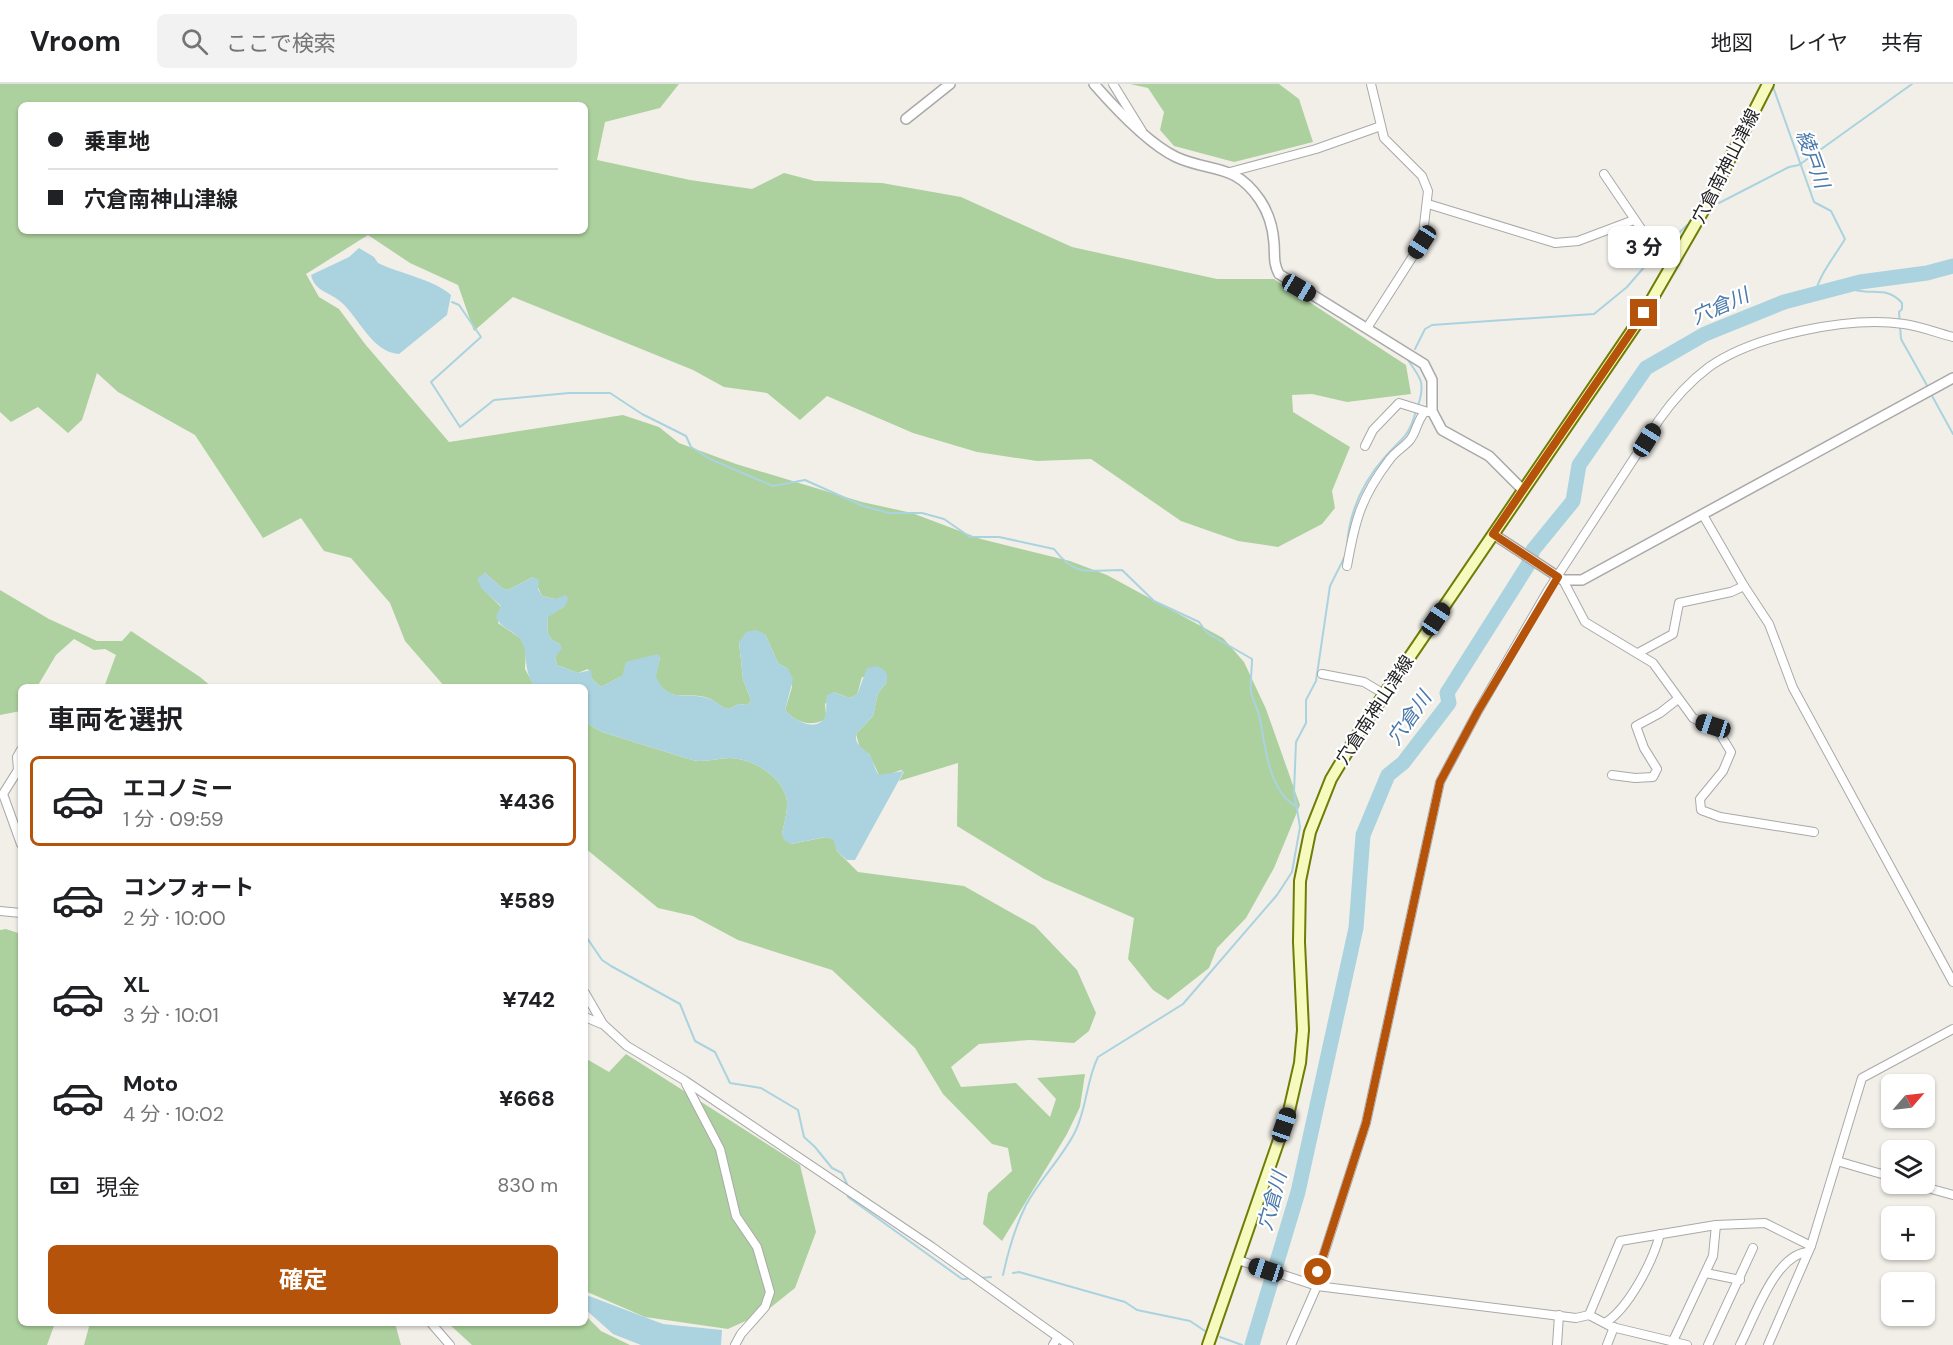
<!DOCTYPE html>
<html lang="ja">
<meta charset="utf-8">
<style>
:root{--surface:#fff;--page:#f2f2f2;--text:#202124;--muted:#757577;--line:#e0e0e0;--accent:#b45309}
body{margin:0;font-family:"DM Sans","Noto Sans JP",sans-serif;background:var(--page);color:var(--text);height:100vh;display:flex;flex-direction:column;font-size:22px;white-space:nowrap}
*{box-sizing:border-box;margin:0}
p{font-size:20px;color:var(--muted)}
.icon{flex:none;width:33px;height:33px;fill:none;stroke:currentColor;stroke-width:2;stroke-linecap:round;stroke-linejoin:round}
.map{position:relative;flex:1;overflow:hidden}
.details{position:absolute;left:18px;top:600px;width:570px;height:642px;display:flex;flex-direction:column;background:var(--surface);border-radius:9px;box-shadow:0 2px 4px #0004}
.details>*{flex:none}
.hud{position:absolute;left:18px;top:18px;width:570px;height:132px;border-radius:9px;box-shadow:0 2px 4px #0004;display:grid;align-content:center;height:132px;padding:0 30px;background:var(--surface)}
.needle{width:39px;rotate:62deg}
.buttons{position:absolute;left:1881px;top:990px;display:grid;gap:12px}
.buttons a{display:grid;place-items:center;width:54px;height:54px;border-radius:9px;background:var(--surface);box-shadow:0 2px 4px #0004;font-size:30px}
.end{position:absolute;width:27px;height:27px;margin:-14px;border:8px solid #b45309;background:#fff;box-shadow:0 0 0 3px #fff}
.from{border-radius:50%}
.bubble{position:absolute;height:42px;border-radius:9px;background:var(--surface);box-shadow:0 2px 4px #0004;font-size:20px;font-weight:700;line-height:42px;text-align:center}
.car{position:absolute;width:18px;height:36px;margin:-18px -9px;border-radius:8px;box-shadow:0 0 4px 2px #0007;background:linear-gradient(#222 24%,#8ab4d8 0 40%,#222 0 76%,#8ab4d8 0 86%,#222 0)}
.hud b{display:flex;align-items:center;gap:21px;height:57px;font-size:22px}
.hud b+b{border-top:2px solid var(--line)}
.hud i{width:15px;height:15px;background:var(--text)}
ul{padding:0;list-style:none}
li{display:flex;align-items:center;gap:18px;height:90px;margin:0 12px 9px;padding:0 18px;border:3px solid transparent;border-radius:9px}
li div{flex:1}
li b{display:block;font-size:22px}
li em{font-style:normal;font-weight:700}
li.current{border-color:var(--accent)}
li>.icon{width:54px;height:54px;stroke-width:1.5}
h2{padding:0 30px;font-size:27px;line-height:72px}
.pay{display:flex;align-items:center;gap:15px;height:66px;padding:0 30px;font-size:22px}
.pay p{margin-inline-start:auto}
.button{display:flex;gap:12px;margin-top:auto;padding:12px 30px}
.button a{flex:1;height:69px;border-radius:9px;background:var(--accent);color:#fff;font-size:24px;font-weight:700;line-height:69px;text-align:center}
header{display:flex;align-items:center;gap:36px;box-sizing:border-box;height:84px;padding:0 30px;background:var(--surface);border-bottom:2px solid var(--line)}
header strong{font-size:28px}
nav{display:flex;gap:33px;margin-inline-start:auto;font-size:21px}
.search{width:420px;height:54px;background:var(--page);display:flex;align-items:center;gap:15px;box-sizing:border-box;padding:0 21px;border-radius:9px;color:var(--muted);font-size:22px}
.map>svg:first-child{display:block}
.forest{fill:#add19e;fill-rule:evenodd}
.water{fill:#aad3df}
.lines{fill:none;stroke-linecap:round;stroke-linejoin:round}
.stream{stroke:#aad3df;stroke-width:2}
.river{stroke:#aad3df;stroke-width:15}
.minor-casing{stroke:#a9a9a9;stroke-width:10}
.tertiary-casing{stroke:#a9a9a9;stroke-width:12}
.secondary-casing{stroke:#707d05;stroke-width:14}
.minor{stroke:#fff;stroke-width:8}
.tertiary{stroke:#fff;stroke-width:9}
.secondary{stroke:#f7fabf;stroke-width:10}
.route{stroke:#b45309;stroke-width:8}
.labels{text-anchor:middle;dominant-baseline:central;stroke-width:4.5;stroke-linejoin:round;paint-order:stroke}
.street-label{font-size:18px;fill:#222;stroke:#fff}
.water-label{font-size:20px;font-style:italic;fill:#4a7aab;stroke:#fff}
</style>
<header>
<strong>Vroom</strong>
<div class="search"><svg class="icon" aria-label="search" viewBox="0 0 24 24"><circle cx="10" cy="10" r="6"/><path d="M15 15l6 6"/></svg>ここで検索</div>
<nav><a>地図</a><a>レイヤ</a><a>共有</a></nav>
</header>
<div class="map">
<svg width="1953" height="1261" viewBox="0 0 1953 1261">
<rect width="100%" height="100%" fill="#f2efe9"/>
<!-- forest -->
<g class="forest">
<path d="M 0,0 L 679,0 L 660,24 L 605,38 L 597,76 L 690,96 L 752,105 L 784,89 L 815,97 L 882,99 L 961,113 L 1072,163 L 1217,195 L 1274,195 L 1406,281 L 1411,310 L 1347,318 L 1312,310 L 1292,311 L 1293,328 L 1350,363 L 1332,407 L 1335,424 L 1322,440 L 1278,463 L 1238,457 L 1181,437 L 1091,375 L 1037,377 L 977,368 L 913,349 L 827,312 L 800,336 L 767,309 L 724,303 L 693,286 L 513,213 L 474,247 L 458,201 L 410,179 L 368,151 L 306,190 L 319,213 L 339,225 L 365,260 L 449,358 L 623,331 L 659,343 L 679,359 L 736,380 L 862,418 L 912,429 L 981,455 L 1070,477 L 1107,491 L 1223,554 L 1244,578 L 1266,625 L 1300,721 L 1274,784 L 1246,834 L 1217,864 L 1209,884 L 1168,916 L 1153,906 L 1128,875 L 1134,834 L 1044,795 L 957,742 L 958,679 L 899,697 L 904,688 L 901,686 L 885,692 L 879,691 L 869,670 L 860,665 L 856,650 L 873,632 L 878,609 L 887,598 L 862,593 L 857,611 L 849,614 L 834,608 L 825,620 L 826,631 L 824,636 C 809,643 795,638 785,626 L 792,603 L 788,585 L 778,579 L 765,550 L 739,558 L 743,595 L 751,616 L 748,621 L 739,620 L 729,625 C 721,624 716,617 708,614 C 685,606 671,622 655,593 L 660,574 L 643,574 L 622,592 L 601,603 L 592,595 L 588,585 L 578,589 L 557,581 L 555,574 L 560,560 C 545,554 547,547 548,532 L 565,522 L 555,515 L 542,512 L 533,493 L 508,506 L 502,504 L 485,489 L 478,495 L 482,504 L 501,523 L 498,539 L 520,554 L 526,565 L 525,585 L 535,603 L 445,603 L 405,557 L 390,519 L 351,474 L 324,467 L 301,434 L 263,454 L 195,351 L 118,308 L 97,289 L 82,336 L 68,349 L 38,323 L 11,338 L 0,328 ZM 21,21 L 585,21 L 585,147 L 21,147 Z"/>
<path d="M 1130,0 L 1279,0 L 1299,15 L 1313,58 L 1234,78 L 1174,62 L 1160,46 L 1164,28 L 1148,4 Z"/>
<path d="M 0,506 L 49,535 L 97,557 L 122,557 L 131,547 L 200,593 L 212,603 L 104,603 L 116,571 L 105,565 L 94,566 L 74,555 L 56,571 L 37,603 L 21,603 L 21,627 L 0,631 Z"/>
<path d="M 585,638 L 602,648 L 692,676 C 705,679 717,674 730,674 C 753,675 783,692 787,717 C 788,727 784,740 782,750 L 791,760 L 826,753 L 834,755 L 837,767 L 858,788 L 964,802 L 1035,842 L 1077,886 L 1096,929 L 1089,947 L 1074,959 L 1030,956 L 979,960 L 951,983 L 961,1003 L 1016,999 L 1050,1033 L 1056,1015 L 1037,994 L 1085,990 L 1080,1023 L 1067,1050 L 1002,1157 L 983,1140 L 988,1109 L 1012,1087 L 1008,1064 L 992,1060 L 943,1010 L 915,964 L 832,886 L 738,856 L 693,832 L 658,824 L 585,764 Z"/>
<path d="M 6,845 L 21,850 L 21,1239 L 55,1239 L 47,1261 L 0,1261 L 0,846 Z"/>
<path d="M 626,970 L 800,1081 L 816,1148 L 795,1204 L 765,1228 L 728,1245 L 645,1233 L 585,1207 L 585,974 L 609,988 Z"/>
<path d="M 585,1231 L 601,1247 L 630,1261 L 472,1261 L 448,1239 L 585,1239 Z"/>
<path d="M 90,1239 L 395,1239 L 401,1261 L 84,1261 Z"/>
</g>
<!-- water -->
<g class="water">
<path d="M 359,164 L 374,173 L 378,179 C 401,190 433,195 451,211 L 447,231 L 399,270 C 372,268 360,235 341,218 C 330,208 315,208 311,191 L 349,173 Z"/>
<path d="M 485,489 L 502,504 L 508,506 L 533,493 L 539,496 L 538,505 L 542,512 L 555,515 L 566,511 L 568,515 L 565,522 L 548,533 C 547,547 545,554 560,560 L 562,564 L 555,574 L 557,581 L 578,589 L 591,586 L 592,595 L 601,603 L 622,592 L 626,578 L 658,570 L 660,573 L 656,593 C 670,621 684,607 707,614 C 715,616 720,623 729,625 L 739,620 L 748,621 L 751,616 L 743,595 L 739,558 L 746,548 L 756,546 L 765,550 L 778,579 L 788,585 L 793,595 L 785,626 C 793,636 814,648 824,635 C 828,630 825,618 827,611 L 834,608 L 849,614 L 857,611 L 867,584 L 877,582 L 883,585 L 887,590 L 887,598 L 878,609 L 873,632 L 856,650 C 855,664 865,663 871,673 C 874,679 874,685 879,691 L 904,687 L 855,776 L 847,776 L 837,767 L 833,755 L 825,753 L 791,760 L 784,756 L 782,750 C 784,740 788,727 787,717 C 783,692 753,675 730,674 C 717,674 705,679 692,676 L 602,648 L 585,638 L 585,603 L 535,603 C 521,584 530,567 520,555 C 513,546 500,544 496,533 L 501,522 L 482,505 L 477,495 Z"/>
<path d="M 589,1212 L 663,1240 L 722,1246 L 721,1261 L 641,1261 L 613,1250 L 585,1225 L 585,1214 Z"/>
</g>
<g class="lines">
<!-- stream -->
<g class="stream">
<path d="M 1772,0 L 1814,118 L 1831,127 L 1845,155 C 1835,172 1818,192 1815,211"/>
<path d="M 1719,119 L 1789,83 L 1799,81 L 1912,0"/>
<path d="M 1664,164 L 1687,141"/>
<path d="M 1851,201 L 1855,206 C 1873,211 1887,202 1902,219 L 1902,225 L 1899,228 L 1901,255 L 1929,305"/>
<path d="M 452,218 L 459,221 L 481,253 L 431,298 L 460,343 L 494,316 L 569,309 L 610,309 L 642,330 L 686,352 L 691,363 L 710,375 L 773,402 L 805,396 L 863,422 L 889,429 L 922,429 L 944,435 L 970,453 L 999,453 L 1054,465 C 1076,494 1089,486 1122,486 L 1154,517 L 1199,538 L 1207,549 L 1252,575 C 1252,585 1250,598 1251,608 C 1253,617 1258,625 1260,635 C 1265,662 1269,708 1296,722"/>
<path d="M 1415,265 L 1425,245 L 1432,241 L 1594,230 L 1627,203 L 1646,181"/>
<path d="M 1408,276 C 1420,294 1426,297 1418,322"/>
<path d="M 1931,310 L 1953,350"/>
<path d="M 1347,462 C 1349,428 1363,398 1385,373 C 1402,353 1408,355 1416,327"/>
<path d="M 585,851 L 602,876 L 611,882 L 680,920 L 695,957 L 715,968 L 730,999 L 761,1004 L 798,1026 L 804,1053 L 815,1063 L 832,1084 L 842,1089 L 847,1100"/>
<path d="M 847,1108 L 848,1113 L 962,1195 L 967,1195"/>
<path d="M 1013,1189 L 1019,1188 L 1125,1218 L 1137,1226 L 1190,1237 L 1205,1247"/>
<path d="M 1003,1191 C 1008,1168 1015,1143 1026,1121 C 1040,1095 1062,1074 1075,1048 C 1087,1024 1086,997 1098,973 L 1183,920 L 1277,811 L 1292,788 L 1300,743 L 1294,708 L 1296,658 L 1306,639 L 1306,616 L 1316,597 L 1330,502 L 1346,470"/>
<path d="M 981,1194 L 991,1193"/>
<path d="M 1220,1253 L 1242,1261"/>
</g>
<!-- river -->
<path class="river" d="M 1252,1261 L 1298,1108 L 1356,844 L 1363,751 L 1388,691 L 1403,679 L 1449,619 L 1447,609 L 1528,481 L 1533,466 L 1573,417 L 1579,381 L 1646,284 L 1705,250 L 1784,218 L 1860,198 L 1927,189 L 1953,182"/>
<defs>
<g id="minor">
<path d="M 1113,0 L 1142,47"/>
<path d="M 1230,88 L 1316,65 L 1381,42"/>
<path d="M 1604,90 L 1646,152 L 1676,176"/>
<path d="M 1428,120 L 1555,159 L 1578,157 L 1634,136"/>
<path d="M 1367,244 L 1422,158 L 1428,107 L 1422,92 L 1384,54 L 1371,0"/>
<path d="M 1365,362 L 1373,346 L 1399,319 L 1428,328"/>
<path d="M 1703,431 L 1744,502 L 1769,540 L 1793,604 L 1953,898"/>
<path d="M 1347,482 C 1355,436 1361,413 1390,375 C 1395,368 1404,363 1410,356 C 1417,347 1417,336 1425,328"/>
<path d="M 1563,496 L 1585,538 L 1653,579 L 1693,634 L 1717,645 L 1731,668 L 1723,687 L 1700,715 L 1701,726 L 1720,733 L 1814,748"/>
<path d="M 1638,569 L 1673,550 L 1679,519 L 1731,508 L 1744,502"/>
<path d="M 1322,590 L 1364,598 L 1384,610"/>
<path d="M 21,666 L 17,673 L 18,686 L 3,710 L 21,760"/>
<path d="M 1612,691 L 1635,694 L 1653,693 L 1657,685 L 1644,664 L 1636,642 L 1660,629 L 1678,615"/>
<path d="M 0,827 L 21,829"/>
<path d="M 585,909 L 603,940"/>
<path d="M 585,933 L 604,941 L 627,962 L 684,996 L 932,1163 L 1069,1261"/>
<path d="M 686,1000 L 720,1065 L 736,1132 L 757,1163 L 770,1208 L 765,1223 L 741,1250 L 735,1261"/>
<path d="M 1837,1077 L 1892,1093"/>
<path d="M 1913,1100 L 1953,1111"/>
<path d="M 1238,1176 L 1317,1202 L 1576,1234 L 1589,1231 L 1612,1243 L 1687,1261"/>
<path d="M 1706,1189 L 1740,1196"/>
<path d="M 1314,1201 L 1366,1039 L 1440,698 L 1478,627 L 1547,508 L 1659,336 C 1673,316 1689,298 1709,283 C 1754,251 1850,232 1904,240 C 1920,242 1937,249 1953,253"/>
<path d="M 1589,1231 L 1620,1157 L 1716,1141 L 1765,1139 L 1811,1162"/>
<path d="M 431,1239 L 450,1261"/>
<path d="M 1605,1239 C 1629,1224 1653,1177 1660,1150"/>
<path d="M 1673,1257 L 1713,1172 L 1716,1141"/>
<path d="M 1053,1261 L 1058,1253"/>
<path d="M 1291,1261 L 1317,1202"/>
<path d="M 1557,1261 L 1559,1231"/>
<path d="M 1607,1261 L 1614,1243"/>
<path d="M 1708,1261 L 1753,1164"/>
<path d="M 1740,1261 C 1754,1235 1775,1170 1808,1168"/>
<path d="M 1768,1261 L 1811,1162 L 1862,994 L 1953,945"/>
</g>
<g id="tertiary">
<path d="M 1094,0 C 1115,24 1147,59 1176,73 C 1211,89 1234,78 1260,116 C 1268,128 1273,144 1274,159 C 1275,171 1273,179 1279,190 L 1424,280 L 1432,296 L 1432,327 L 1442,346 L 1489,372 L 1523,406"/>
<path d="M 906,35 L 950,0"/>
<path d="M 1493,450 L 1563,496 L 1582,496 L 1953,294"/>
</g>
<path id="secondary" d="M 1208,1261 L 1289,1027 L 1300,979 L 1303,946 L 1299,858 L 1300,797 L 1310,748 L 1331,695 L 1364,640 L 1644,229 L 1703,127 L 1768,0"/>
</defs>
<!-- minor casing -->
<use href="#minor" class="minor-casing"/>
<!-- tertiary casing -->
<use href="#tertiary" class="tertiary-casing"/>
<!-- secondary casing -->
<use href="#secondary" class="secondary-casing"/>
<!-- minor -->
<use href="#minor" class="minor"/>
<!-- tertiary -->
<use href="#tertiary" class="tertiary"/>
<!-- secondary -->
<use href="#secondary" class="secondary"/>
</g>
<g class="lines">
<!-- route -->
<path class="route" d="M 1318,1188 L 1366,1039 L 1440,698 L 1478,627 L 1558,493 L 1493,450 L 1644,229"/>
</g>
<g class="labels">
<!-- street labels -->
<g class="street-label">
<text transform="translate(1726 82) rotate(-63)">穴倉南神山津線</text>
<text transform="translate(1375 626) rotate(-57)">穴倉南神山津線</text>
</g>
<!-- water labels -->
<g class="water-label">
<text transform="translate(1813 75) rotate(70)">綾戸川</text>
<text transform="translate(1720 222) rotate(-24)">穴倉川</text>
<text transform="translate(1409 634) rotate(-55)">穴倉川</text>
<text transform="translate(1272 1117) rotate(-75)">穴倉川</text>
</g>
</g>
</svg>
<div class="buttons">
<a><svg class="needle" viewBox="-14 -14 28 28"><path d="M0-13l5 13h-10z" fill="#e53935"/><path d="M0 13l5-13h-10z" fill="#757577"/></svg></a>
<a><svg class="icon" aria-label="layers" viewBox="0 0 24 24"><path d="M12 4l9 5-9 5-9-5zM3 14l9 5 9-5"/></svg></a>
<a>+</a>
<a>−</a>
</div>
<i class="end from" style="left:1318px;top:1188px"></i>
<i class="end" style="left:1644px;top:229px"></i>
<div class="bubble" style="left:1608px;top:142px;width:72px">3 分</div>
<i class="car" style="left:1422px;top:158px;rotate:213deg"></i>
<i class="car" style="left:1299px;top:204px;rotate:120deg"></i>
<i class="car" style="left:1647px;top:356px;rotate:32deg"></i>
<i class="car" style="left:1436px;top:535px;rotate:34deg"></i>
<i class="car" style="left:1713px;top:642px;rotate:288deg"></i>
<i class="car" style="left:1284px;top:1041px;rotate:19deg"></i>
<i class="car" style="left:1266px;top:1186px;rotate:288deg"></i>
<div class="hud">
<b><i class="from"></i>乗車地</b>
<b><i></i>穴倉南神山津線</b>
</div>
<section class="details">
<h2>車両を選択</h2>
<ul>
<li class="current"><svg class="icon" aria-label="car" viewBox="0 0 24 24"><path d="M5 17H2v-5l4-1 3-4h7l3 4 3 1v5h-3M9 17h6M6 11h13"/><circle cx="7" cy="17" r="2"/><circle cx="17" cy="17" r="2"/></svg><div><b>エコノミー</b><p>1 分 · 09:59</p></div><em>¥436</em></li>
<li><svg class="icon" aria-label="car" viewBox="0 0 24 24"><path d="M5 17H2v-5l4-1 3-4h7l3 4 3 1v5h-3M9 17h6M6 11h13"/><circle cx="7" cy="17" r="2"/><circle cx="17" cy="17" r="2"/></svg><div><b>コンフォート</b><p>2 分 · 10:00</p></div><em>¥589</em></li>
<li><svg class="icon" aria-label="car" viewBox="0 0 24 24"><path d="M5 17H2v-5l4-1 3-4h7l3 4 3 1v5h-3M9 17h6M6 11h13"/><circle cx="7" cy="17" r="2"/><circle cx="17" cy="17" r="2"/></svg><div><b>XL</b><p>3 分 · 10:01</p></div><em>¥742</em></li>
<li><svg class="icon" aria-label="car" viewBox="0 0 24 24"><path d="M5 17H2v-5l4-1 3-4h7l3 4 3 1v5h-3M9 17h6M6 11h13"/><circle cx="7" cy="17" r="2"/><circle cx="17" cy="17" r="2"/></svg><div><b>Moto</b><p>4 分 · 10:02</p></div><em>¥668</em></li>
</ul>
<div class="pay"><svg class="icon" aria-label="cash" viewBox="0 0 24 24"><path d="M3 7h18v10H3z"/><circle cx="12" cy="12" r="2"/></svg>現金<p>830 m</p></div>
<div class="button"><a>確定</a></div>
</section>
</div>
